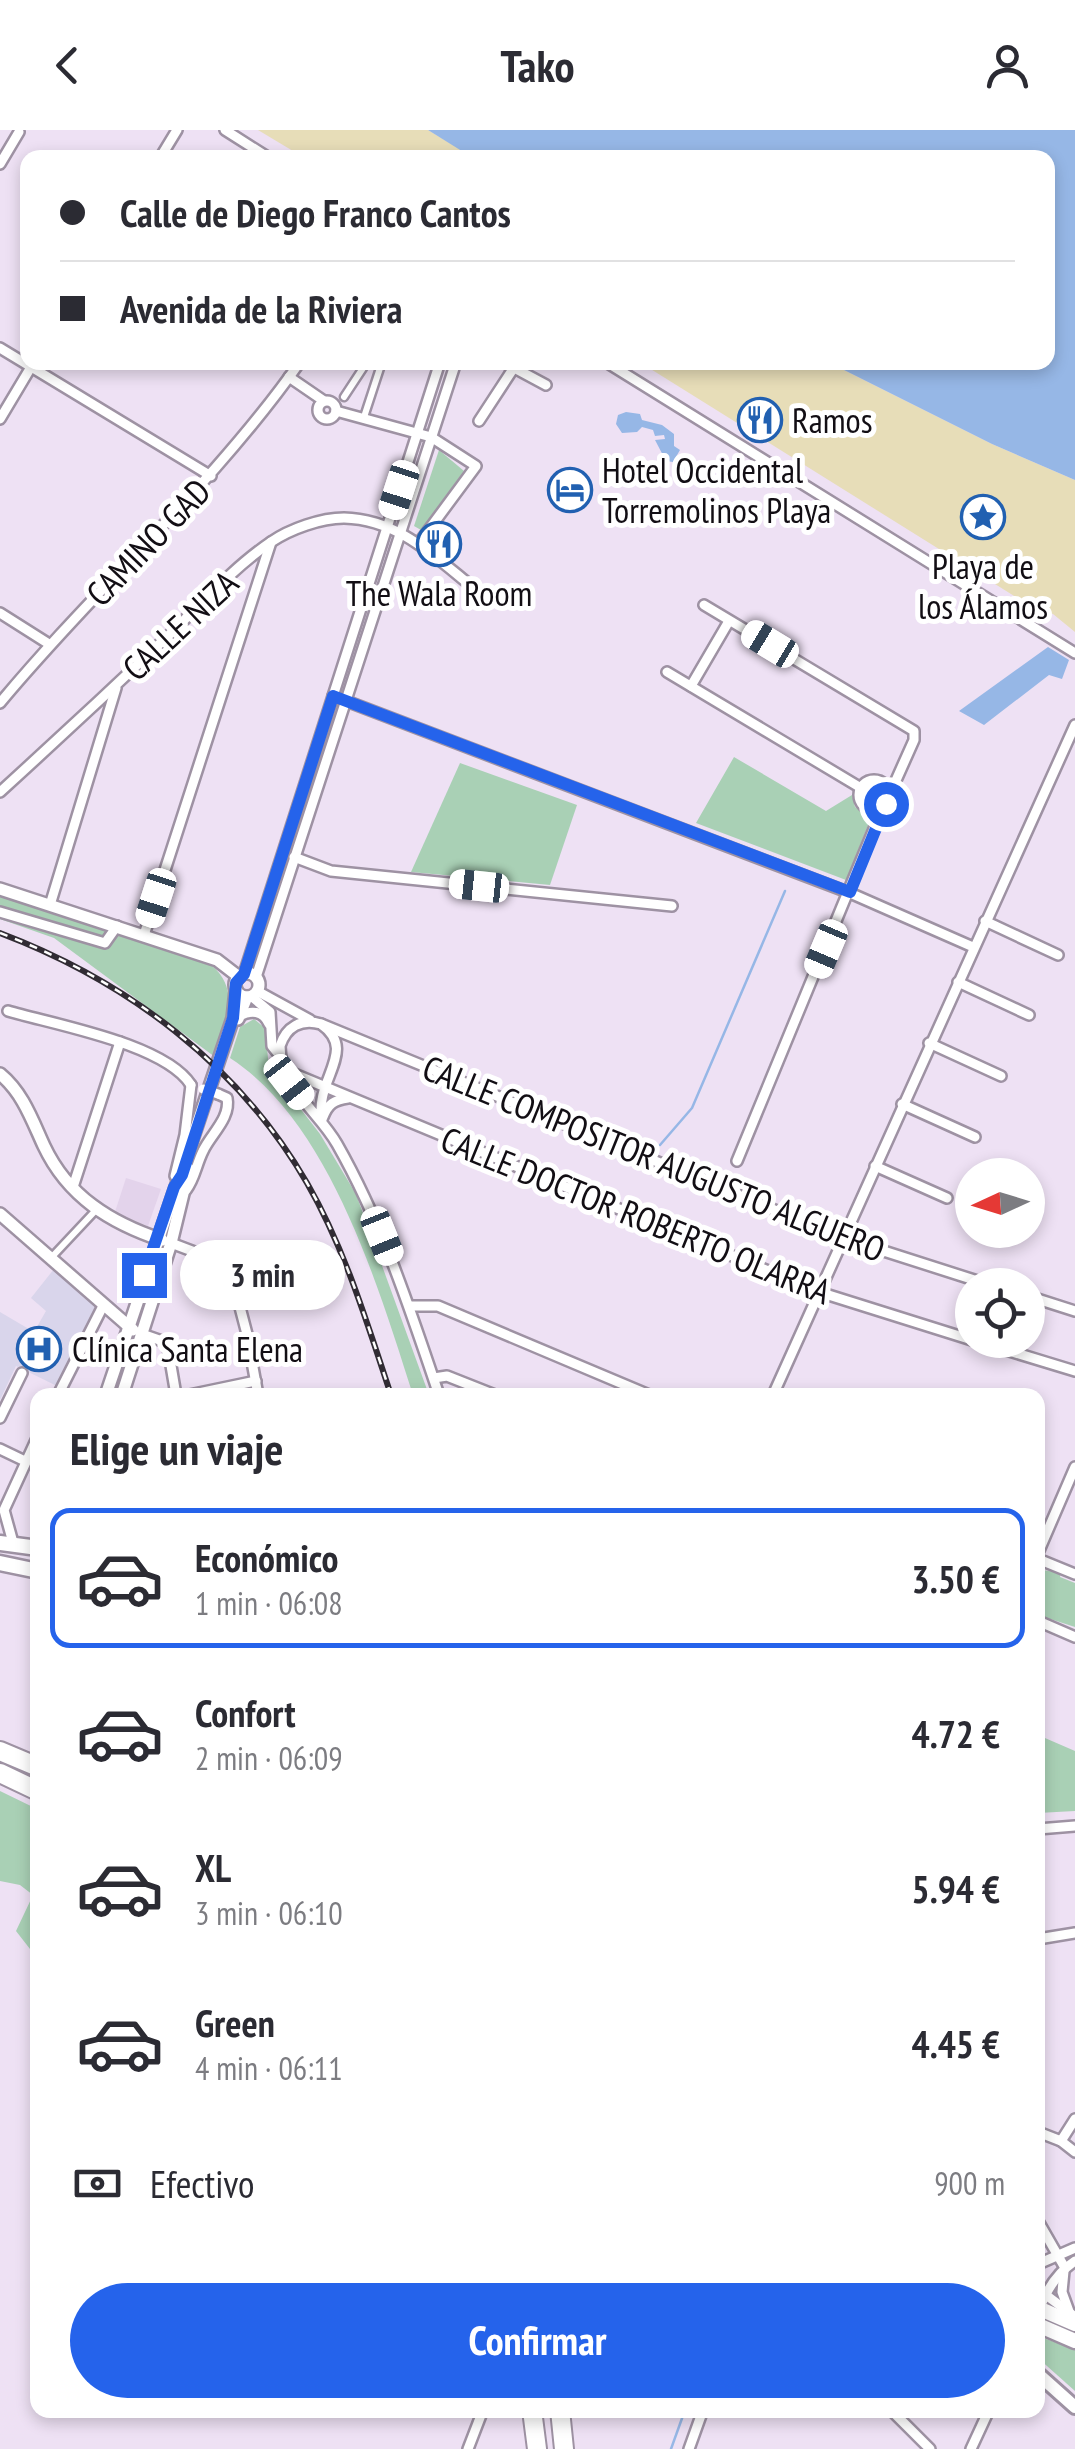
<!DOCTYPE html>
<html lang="es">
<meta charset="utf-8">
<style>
:root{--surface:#fff;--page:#f7f7f7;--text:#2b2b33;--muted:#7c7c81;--line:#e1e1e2;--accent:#2563eb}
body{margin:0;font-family:"PT Sans Narrow",sans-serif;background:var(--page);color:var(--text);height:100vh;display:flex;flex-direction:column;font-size:38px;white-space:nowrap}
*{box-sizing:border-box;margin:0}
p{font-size:32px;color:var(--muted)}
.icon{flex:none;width:55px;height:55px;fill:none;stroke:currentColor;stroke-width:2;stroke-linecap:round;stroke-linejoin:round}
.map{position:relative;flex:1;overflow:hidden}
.details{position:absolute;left:30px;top:1258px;width:1015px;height:1030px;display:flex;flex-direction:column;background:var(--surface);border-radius:20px;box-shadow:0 5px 15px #0003}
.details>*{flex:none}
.guide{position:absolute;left:20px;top:20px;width:1035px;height:220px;border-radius:20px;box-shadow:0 5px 15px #0003;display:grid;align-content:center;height:220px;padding:0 40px;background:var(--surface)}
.needle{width:65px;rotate:266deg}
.buttons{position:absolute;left:955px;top:1028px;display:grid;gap:20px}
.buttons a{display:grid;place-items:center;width:90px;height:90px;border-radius:50%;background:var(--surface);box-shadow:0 5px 15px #0003;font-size:50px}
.end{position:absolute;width:45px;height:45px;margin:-22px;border:12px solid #2563eb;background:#fff;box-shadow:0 0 0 5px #fff}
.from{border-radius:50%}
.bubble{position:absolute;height:70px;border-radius:35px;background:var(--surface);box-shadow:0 5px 15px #0003;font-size:32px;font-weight:800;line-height:70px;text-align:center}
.car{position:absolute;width:30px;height:60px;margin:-30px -15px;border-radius:12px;box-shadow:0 0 8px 2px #0007;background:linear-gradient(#fff 24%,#345 0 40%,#fff 0 76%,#345 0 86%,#fff 0)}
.guide b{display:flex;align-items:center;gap:35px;height:95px;font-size:38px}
.guide b+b{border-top:2px solid var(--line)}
.guide i{width:25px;height:25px;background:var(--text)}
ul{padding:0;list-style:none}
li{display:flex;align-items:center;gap:30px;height:140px;margin:0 20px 15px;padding:0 20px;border:5px solid transparent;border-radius:20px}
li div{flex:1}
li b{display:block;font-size:38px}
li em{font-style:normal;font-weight:800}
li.selected{border-color:var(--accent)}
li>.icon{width:90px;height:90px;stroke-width:1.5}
h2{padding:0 40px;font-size:45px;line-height:120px}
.pay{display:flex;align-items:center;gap:25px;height:110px;padding:0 40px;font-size:38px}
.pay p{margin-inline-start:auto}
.primary-button{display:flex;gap:20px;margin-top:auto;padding:20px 40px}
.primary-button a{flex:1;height:115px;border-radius:60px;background:var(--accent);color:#fff;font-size:40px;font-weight:800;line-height:115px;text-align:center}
header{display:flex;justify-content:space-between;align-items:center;height:130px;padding:0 40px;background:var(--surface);font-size:45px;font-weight:800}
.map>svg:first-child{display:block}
.built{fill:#e3d3eb}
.medical{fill:#d9d5eb}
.green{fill:#a9d0b5}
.sand{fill:#e7ddb8}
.water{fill:#96b7e6}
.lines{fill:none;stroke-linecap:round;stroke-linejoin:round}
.stream{stroke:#96b7e6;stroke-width:2.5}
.pedestrian-casing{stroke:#9e92a3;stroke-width:11}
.minor-casing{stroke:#9e92a3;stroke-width:14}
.tertiary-casing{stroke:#9e92a3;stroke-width:16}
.secondary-casing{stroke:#9e92a3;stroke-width:18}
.primary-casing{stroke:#9e92a3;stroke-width:19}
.motorway-casing{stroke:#9e92a3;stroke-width:22}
.pedestrian{stroke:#fff;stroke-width:6}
.minor{stroke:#fff;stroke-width:9}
.tertiary{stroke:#fff;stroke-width:11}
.secondary{stroke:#fff;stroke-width:12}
.primary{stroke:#fff;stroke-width:14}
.motorway{stroke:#fff;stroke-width:18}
.rail-casing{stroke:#312c34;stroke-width:6}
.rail{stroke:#fff;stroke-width:2.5;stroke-dasharray:8;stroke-linecap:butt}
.minor-bridge-casing{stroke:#9e92a3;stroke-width:14;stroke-linecap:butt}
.minor-bridge{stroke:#fff;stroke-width:9}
.route{stroke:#2563eb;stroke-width:12}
.labels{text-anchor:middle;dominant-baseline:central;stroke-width:10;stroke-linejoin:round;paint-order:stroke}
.poi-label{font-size:35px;fill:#120e14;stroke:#fff;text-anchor:start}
.street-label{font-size:35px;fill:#120e14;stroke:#fff}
</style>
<header><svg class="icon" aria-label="back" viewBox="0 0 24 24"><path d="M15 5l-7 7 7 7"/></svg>Tako<svg class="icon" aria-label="person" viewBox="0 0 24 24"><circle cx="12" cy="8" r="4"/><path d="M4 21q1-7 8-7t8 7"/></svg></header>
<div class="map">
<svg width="1075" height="2319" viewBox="0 0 1075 2319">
<rect width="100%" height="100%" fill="#eee1f4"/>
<!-- built -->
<path class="built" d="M 126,1048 L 161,1059 L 148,1096 L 114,1085 Z"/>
<!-- medical -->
<path class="medical" d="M 54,1139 L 98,1177 L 59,1257 L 16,1236 L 0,1270 L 0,1182 L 34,1202 L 46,1181 L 31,1168 Z"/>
<!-- green -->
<g class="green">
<path d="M 439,320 L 464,341 L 421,400 L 414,396 Z"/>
<path d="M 734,627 L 826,681 L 852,665 L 855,677 L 871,688 L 846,750 L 696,693 Z"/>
<path d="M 460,633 L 577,675 L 550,755 L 411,742 Z"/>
<path d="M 0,766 L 211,835 C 242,860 225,894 215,927 L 54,808 L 0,789 Z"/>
<path d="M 254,889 L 265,898 L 269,938 L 320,1004 L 356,1064 L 429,1265 L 413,1265 C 378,1156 330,993 230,928 L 240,897 Z"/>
<path d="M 1043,1440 L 1061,1443 L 1060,1447 L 1075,1453 L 1075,1497 L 1038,1485 L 1038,1443 Z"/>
<path d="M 1038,1605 L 1075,1621 L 1075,1681 L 1038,1683 Z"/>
<path d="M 0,1661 L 37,1679 L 37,1828 L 16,1801 L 33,1765 L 20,1755 L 0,1751 Z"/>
<path d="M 1043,2208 L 1075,2219 L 1075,2261 L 1038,2228 Z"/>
</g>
<!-- sand -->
<g class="sand">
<path d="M 258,0 L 428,0 L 473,27 L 303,27 Z"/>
<path d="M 641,233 L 830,233 L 992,314 L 1075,350 L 1075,502 L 1053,484 L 1030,476 L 1011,464 Z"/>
</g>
<!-- water -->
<g class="water">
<path d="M 428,0 L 1075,0 L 1075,350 L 992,314 L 830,233 L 1048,232 L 1048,28 L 473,28 Z"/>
<path d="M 626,282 L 640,284 L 642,290 L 662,295 L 674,304 L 674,316 L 680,320 L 673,332 L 666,331 L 655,310 L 665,309 L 664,305 L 655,306 L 653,300 L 642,297 L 637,302 L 622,303 L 616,294 L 618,285 Z"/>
<path d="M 1048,517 L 1069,530 L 1062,549 L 1049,545 L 984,595 L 959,581 Z"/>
</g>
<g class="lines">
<!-- stream -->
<g class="stream">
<path d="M 660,1015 L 692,978 L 785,761"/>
<path d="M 671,2319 L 685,2280"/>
</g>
<defs>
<g id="pedestrian">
<path d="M 344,267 L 367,232"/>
<path d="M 364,287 L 382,232"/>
<path d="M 50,1129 L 96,1080"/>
</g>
<g id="minor">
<path d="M 225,0 L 269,28"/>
<path d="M 160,28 L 177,0"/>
<path d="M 0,34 L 19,2"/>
<path d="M 0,218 L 211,346"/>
<path d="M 503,232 L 546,255"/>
<path d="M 606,232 L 1075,523"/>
<path d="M 289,247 L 324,271"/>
<circle cx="327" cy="280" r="9"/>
<path d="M 336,281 L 431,307 L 476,336 L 419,413"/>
<path d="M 0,289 L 34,232"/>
<path d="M 479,291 L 513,239"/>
<path d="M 704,475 L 914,601 L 914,610 L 889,666"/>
<path d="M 0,483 L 49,514"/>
<path d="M 667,542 L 861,658"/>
<path d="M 691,556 L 729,491"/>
<path d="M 333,566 L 850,763 L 973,817"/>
<path d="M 0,573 C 97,456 212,357 300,232"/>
<circle cx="874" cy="665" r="15"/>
<path d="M 0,662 C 57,610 113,558 169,505 C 201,474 234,437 271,412 C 290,399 321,388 344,388 C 396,389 432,424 470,455"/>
<path d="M 294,727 L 331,741 L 672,776"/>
<path d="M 50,775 L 116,558"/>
<path d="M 0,782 L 105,813 L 117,796"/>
<path d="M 985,791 L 1058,825"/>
<path d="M 144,805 L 271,412"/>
<path d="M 244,844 L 440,232"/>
<path d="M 256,847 L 456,232"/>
<path d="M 958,852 L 1029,885"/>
<path d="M 257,861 L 310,890"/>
<path d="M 251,866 L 270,882 L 272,916 L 280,926"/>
<path d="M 8,881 C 56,895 165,914 191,955"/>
<path d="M 239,886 C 251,880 263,880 269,894"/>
<path d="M 321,894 L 843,1108 L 990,1155"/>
<path d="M 929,913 L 1001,946"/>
<path d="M 287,941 L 819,1162 L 972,1210"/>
<path d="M 902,974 L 975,1007"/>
<path d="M 323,987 C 328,974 334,970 348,968"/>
<path d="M 322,990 C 314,949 359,921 321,894 C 301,888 286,897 280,916 C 280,957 319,982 337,1014 C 382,1093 410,1179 439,1265"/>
<path d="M 737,1031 L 883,677"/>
<path d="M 875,1036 L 947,1068"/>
<path d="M 175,1046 L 185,1005 L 191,955"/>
<path d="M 73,1057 L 120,912"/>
<path d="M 186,1060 C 195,1048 196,1035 203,1021 C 211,1004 231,988 227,968 L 218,964"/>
<path d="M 171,1113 L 229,1135 L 247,1204 L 258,1265"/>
<path d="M 1028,1166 L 1075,1181"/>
<path d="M 410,1176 L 438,1176 L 649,1265"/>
<path d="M 142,1204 L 165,1212 L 168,1218 L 176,1265"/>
<path d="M 973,1210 L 1075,1241"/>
<path d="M 434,1248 L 447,1246 L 495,1265"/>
<path d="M 58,1265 L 103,1176"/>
<path d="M 189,1265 L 256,1251"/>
<path d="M 773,1265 L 1075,595"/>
<path d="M 0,1288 L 22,1243"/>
<path d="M 0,1319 L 25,1331"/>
<path d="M 12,1409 L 4,1380 L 38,1306"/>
<path d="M 1038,1423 L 1075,1337"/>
<path d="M 1038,1429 L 1075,1444"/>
<path d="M 1038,1491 L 1075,1507"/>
<path d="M 1038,1699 L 1075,1696"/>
<path d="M 1038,1809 L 1075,1803"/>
<path d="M 1038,2002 L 1061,2011 L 1075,2022"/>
<path d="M 1061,2011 L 1075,1989"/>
<path d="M 1038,2091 L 1065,2138"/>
<path d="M 1038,2134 L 1075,2118"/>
<path d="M 1064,2141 L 1062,2162 L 1070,2184"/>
<path d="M 1038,2159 L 1075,2187"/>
<path d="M 1039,2180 C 1046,2161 1058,2142 1075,2131"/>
<path d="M 891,2280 L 930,2319"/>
<path d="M 468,2319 L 483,2280"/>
<path d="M 689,2319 L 703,2280"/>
<path d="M 971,2319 L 989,2280"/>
</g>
<g id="tertiary">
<path d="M 0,759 L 217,830 L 239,847"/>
<circle cx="247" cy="855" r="12"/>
<path d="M 238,889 L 247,867"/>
<path d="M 0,944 C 23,963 32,990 44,1016 C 68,1067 111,1093 162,1110"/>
<path d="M 0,1084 L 133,1200"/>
<path d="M 106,1265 L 233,888 L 236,860"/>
<path d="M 122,1265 L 171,1113 L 189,1039"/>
</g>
<path id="secondary" d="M 1038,2244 L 1075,2277"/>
<g id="primary">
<path d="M 0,1413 L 38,1418"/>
<path d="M 0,1433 L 38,1441"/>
<path d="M 1038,2178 L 1075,2194"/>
<path d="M 1038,2195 L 1075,2211"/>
</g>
<g id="motorway">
<path d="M 0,1621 L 38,1637"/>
<path d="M 0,1643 L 38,1661"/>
<path d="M 532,2280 L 537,2319"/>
<path d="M 560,2280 L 564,2319"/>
</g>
</defs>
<!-- pedestrian casing -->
<use href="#pedestrian" class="pedestrian-casing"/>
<!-- minor casing -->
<use href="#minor" class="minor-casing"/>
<!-- tertiary casing -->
<use href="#tertiary" class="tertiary-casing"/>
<!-- secondary casing -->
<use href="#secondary" class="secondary-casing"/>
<!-- primary casing -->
<use href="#primary" class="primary-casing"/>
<!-- motorway casing -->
<use href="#motorway" class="motorway-casing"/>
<!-- pedestrian -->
<use href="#pedestrian" class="pedestrian"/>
<!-- minor -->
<use href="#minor" class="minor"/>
<!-- tertiary -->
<use href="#tertiary" class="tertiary"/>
<!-- secondary -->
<use href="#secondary" class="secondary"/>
<!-- primary -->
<use href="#primary" class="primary"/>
<!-- motorway -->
<use href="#motorway" class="motorway"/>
<defs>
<path id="rail" d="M 0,803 C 127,851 238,934 307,1053 C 345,1119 367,1193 391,1265"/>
</defs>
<!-- rail casing -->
<use href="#rail" class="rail-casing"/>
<!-- rail -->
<use href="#rail" class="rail"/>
<defs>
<path id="minor-bridge" d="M 203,959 L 218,964"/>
</defs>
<!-- minor-bridge casing -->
<use href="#minor-bridge" class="minor-bridge-casing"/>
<!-- minor-bridge -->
<use href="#minor-bridge" class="minor-bridge"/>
</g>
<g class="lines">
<!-- route -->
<path class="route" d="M 144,1145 L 174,1057 L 182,1045 L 233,888 L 236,853 L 244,844 L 333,566 L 850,762 L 886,674"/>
</g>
<!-- icons -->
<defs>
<symbol id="restaurant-ring" viewBox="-11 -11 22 22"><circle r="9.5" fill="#fff" stroke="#2160b1" stroke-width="1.5"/><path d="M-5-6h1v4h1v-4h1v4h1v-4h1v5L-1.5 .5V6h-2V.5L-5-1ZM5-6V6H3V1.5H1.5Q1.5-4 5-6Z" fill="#2160b1"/></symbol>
<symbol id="hotel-ring" viewBox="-11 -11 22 22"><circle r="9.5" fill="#fff" stroke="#2160b1" stroke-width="1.5"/><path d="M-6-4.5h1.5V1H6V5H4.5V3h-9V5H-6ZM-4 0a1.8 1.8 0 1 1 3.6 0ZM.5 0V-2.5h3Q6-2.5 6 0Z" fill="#2160b1"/></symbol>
<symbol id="sight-ring" viewBox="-11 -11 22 22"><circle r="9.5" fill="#fff" stroke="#2160b1" stroke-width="1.5"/><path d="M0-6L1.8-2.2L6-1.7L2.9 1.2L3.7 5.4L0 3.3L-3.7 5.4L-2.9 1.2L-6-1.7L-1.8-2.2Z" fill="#2160b1"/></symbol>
<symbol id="hospital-ring" viewBox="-11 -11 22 22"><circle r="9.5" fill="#fff" stroke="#2160b1" stroke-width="1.5"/><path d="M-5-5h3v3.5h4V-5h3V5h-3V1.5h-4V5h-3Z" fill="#2160b1"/></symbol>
</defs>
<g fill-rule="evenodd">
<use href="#restaurant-ring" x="735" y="265" width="50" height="50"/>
<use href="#hotel-ring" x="545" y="335" width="50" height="50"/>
<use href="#sight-ring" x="958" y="362" width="50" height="50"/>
<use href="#restaurant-ring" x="414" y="389" width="50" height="50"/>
<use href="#hospital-ring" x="14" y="1194" width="50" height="50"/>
</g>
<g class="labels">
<!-- poi labels -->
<g class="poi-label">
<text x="792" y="290">Ramos</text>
<text x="602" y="340">Hotel Occidental<tspan x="602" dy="40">Torremolinos Playa</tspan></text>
<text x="983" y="436" text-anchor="middle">Playa de<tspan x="983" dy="40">los Álamos</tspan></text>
<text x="439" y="463" text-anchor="middle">The Wala Room</text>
<text x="72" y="1219">Clínica Santa Elena</text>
</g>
<!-- street labels -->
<g class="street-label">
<text transform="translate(148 412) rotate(-46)">CAMINO GAD</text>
<text transform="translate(180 495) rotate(-43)">CALLE NIZA</text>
<text transform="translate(654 1028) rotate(22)">CALLE COMPOSITOR AUGUSTO ALGUERO</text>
<text transform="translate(636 1085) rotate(22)">CALLE DOCTOR ROBERTO OLARRA</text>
</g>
</g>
</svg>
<div class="buttons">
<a><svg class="needle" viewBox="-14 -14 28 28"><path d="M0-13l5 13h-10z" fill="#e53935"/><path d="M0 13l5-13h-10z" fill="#7c7c81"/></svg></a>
<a><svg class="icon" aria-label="locate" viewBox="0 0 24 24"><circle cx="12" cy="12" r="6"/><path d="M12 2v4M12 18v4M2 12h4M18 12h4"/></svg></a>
</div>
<i class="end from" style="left:886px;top:674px"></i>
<i class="end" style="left:144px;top:1145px"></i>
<div class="bubble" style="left:180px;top:1110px;width:165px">3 min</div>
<i class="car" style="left:399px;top:360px;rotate:198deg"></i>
<i class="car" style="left:770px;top:514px;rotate:301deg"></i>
<i class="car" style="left:479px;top:756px;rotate:276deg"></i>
<i class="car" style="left:156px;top:768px;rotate:198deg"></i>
<i class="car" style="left:826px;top:819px;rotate:203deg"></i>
<i class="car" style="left:289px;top:952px;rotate:142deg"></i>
<i class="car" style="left:382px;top:1106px;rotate:158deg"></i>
<div class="guide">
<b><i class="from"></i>Calle de Diego Franco Cantos</b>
<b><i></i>Avenida de la Riviera</b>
</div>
<section class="details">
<h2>Elige un viaje</h2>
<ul>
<li class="selected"><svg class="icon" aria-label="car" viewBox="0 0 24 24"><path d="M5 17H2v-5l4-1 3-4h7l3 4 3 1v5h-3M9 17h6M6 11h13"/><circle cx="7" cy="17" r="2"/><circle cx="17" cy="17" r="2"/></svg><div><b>Económico</b><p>1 min · 06:08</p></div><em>3.50 €</em></li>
<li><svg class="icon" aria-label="car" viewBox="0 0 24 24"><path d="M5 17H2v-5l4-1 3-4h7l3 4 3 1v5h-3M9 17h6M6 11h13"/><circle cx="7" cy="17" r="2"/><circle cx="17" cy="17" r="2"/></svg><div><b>Confort</b><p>2 min · 06:09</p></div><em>4.72 €</em></li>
<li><svg class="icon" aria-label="car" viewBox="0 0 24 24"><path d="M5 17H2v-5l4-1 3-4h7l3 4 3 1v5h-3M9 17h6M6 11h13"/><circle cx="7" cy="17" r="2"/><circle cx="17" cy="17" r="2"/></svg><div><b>XL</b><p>3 min · 06:10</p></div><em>5.94 €</em></li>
<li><svg class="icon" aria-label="car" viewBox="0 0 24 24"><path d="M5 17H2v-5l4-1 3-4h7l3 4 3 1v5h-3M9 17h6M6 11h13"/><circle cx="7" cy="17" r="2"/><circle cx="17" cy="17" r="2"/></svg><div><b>Green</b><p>4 min · 06:11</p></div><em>4.45 €</em></li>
</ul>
<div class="pay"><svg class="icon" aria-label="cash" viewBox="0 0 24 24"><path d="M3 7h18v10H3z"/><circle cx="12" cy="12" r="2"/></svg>Efectivo<p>900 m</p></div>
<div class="primary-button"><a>Confirmar</a></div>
</section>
</div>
